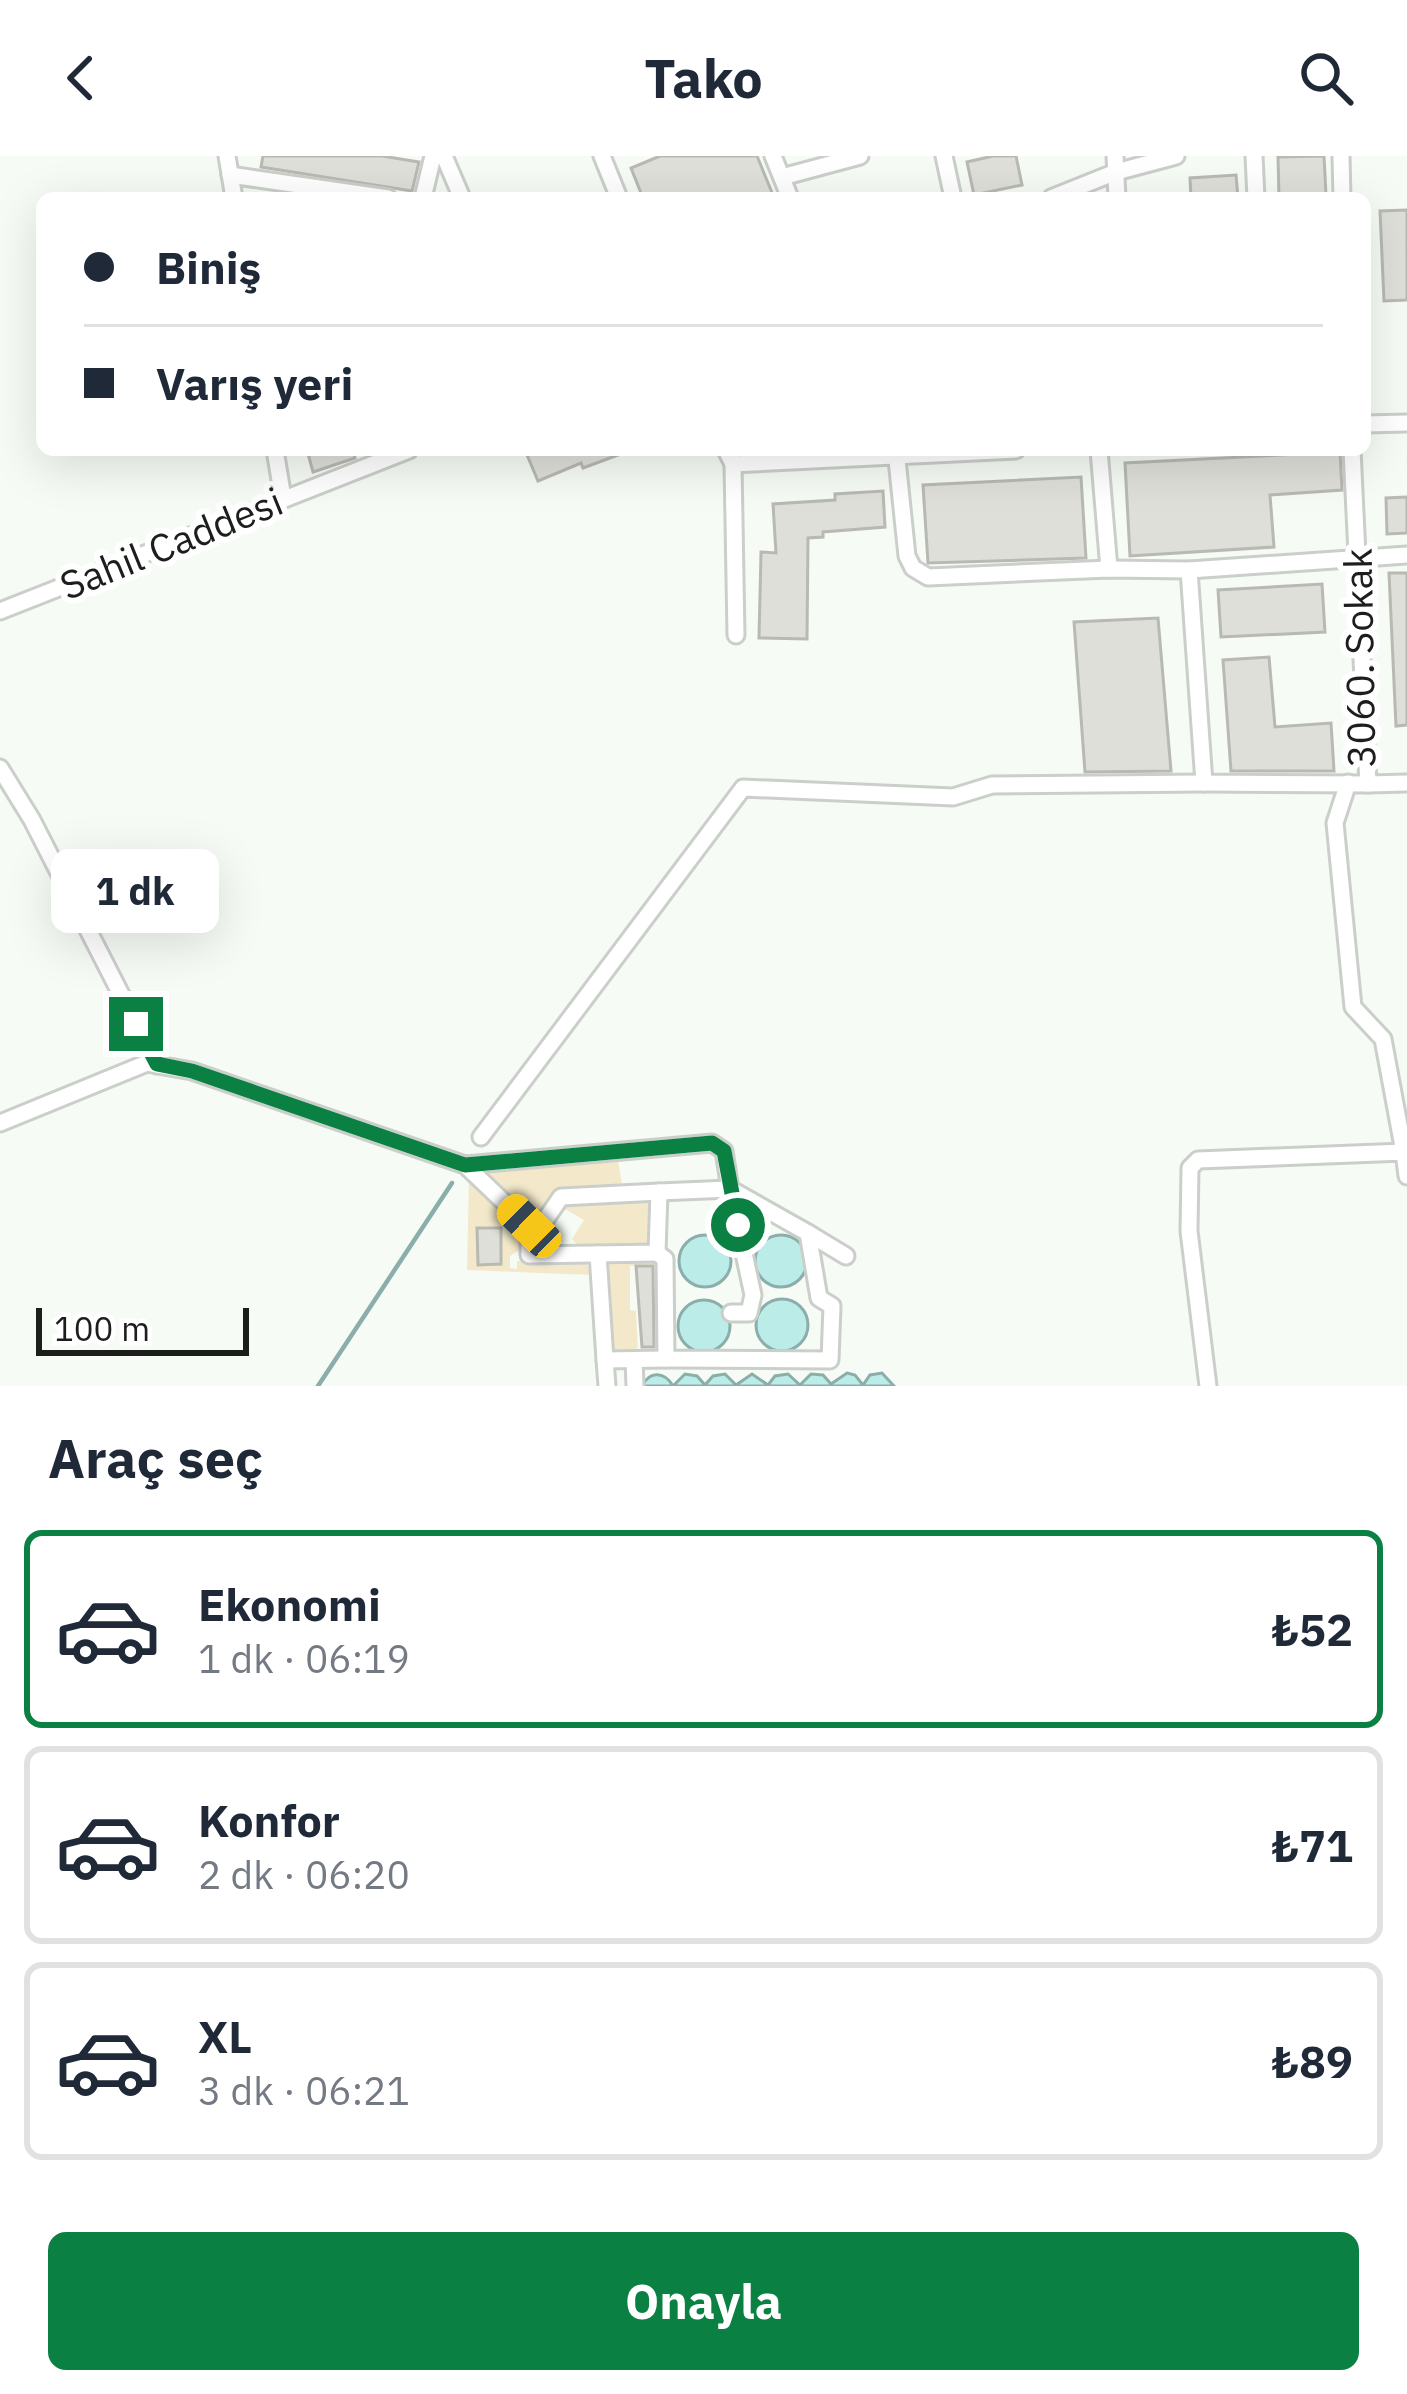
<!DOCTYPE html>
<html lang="tr">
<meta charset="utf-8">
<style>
:root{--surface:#fff;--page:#f2f2f3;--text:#1f2937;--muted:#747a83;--line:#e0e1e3;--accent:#0b8043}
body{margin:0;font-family:"IBM Plex Sans",sans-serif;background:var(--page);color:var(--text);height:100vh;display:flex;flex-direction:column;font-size:45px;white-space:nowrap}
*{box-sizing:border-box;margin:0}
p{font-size:39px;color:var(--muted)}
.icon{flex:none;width:66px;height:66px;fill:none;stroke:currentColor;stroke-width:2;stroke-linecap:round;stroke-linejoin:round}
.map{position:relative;height:1230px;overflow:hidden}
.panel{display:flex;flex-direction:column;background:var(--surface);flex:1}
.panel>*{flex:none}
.banner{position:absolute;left:36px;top:36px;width:1335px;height:264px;border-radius:18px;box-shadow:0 12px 48px #0002;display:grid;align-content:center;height:264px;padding:0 48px;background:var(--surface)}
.scale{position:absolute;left:36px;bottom:30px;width:213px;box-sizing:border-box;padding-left:12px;border:6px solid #1c1e1c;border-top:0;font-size:33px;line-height:42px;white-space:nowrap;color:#1c1e1c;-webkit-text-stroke:9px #fff;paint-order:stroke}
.end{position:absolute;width:54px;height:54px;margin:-27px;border:15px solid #0b8043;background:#fff;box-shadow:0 0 0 6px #fff}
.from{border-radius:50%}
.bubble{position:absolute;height:84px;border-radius:18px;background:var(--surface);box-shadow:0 12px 48px #0002;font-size:39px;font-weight:800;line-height:84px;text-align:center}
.car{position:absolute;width:36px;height:72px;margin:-36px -18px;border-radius:15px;box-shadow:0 0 9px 3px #0007;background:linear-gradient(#f5c518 24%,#345 0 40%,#f5c518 0 76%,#345 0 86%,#f5c518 0)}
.banner b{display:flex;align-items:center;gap:42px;height:114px;font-size:45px}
.banner b+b{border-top:3px solid var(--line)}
.banner i{width:30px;height:30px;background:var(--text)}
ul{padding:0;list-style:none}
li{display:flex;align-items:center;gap:36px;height:198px;margin:0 24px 18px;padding:0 24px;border:6px solid var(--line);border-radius:18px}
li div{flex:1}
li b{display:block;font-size:45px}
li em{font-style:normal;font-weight:800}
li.selected{border-color:var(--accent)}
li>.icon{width:108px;height:108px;stroke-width:1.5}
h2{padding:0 48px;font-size:54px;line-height:144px}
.button{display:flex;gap:24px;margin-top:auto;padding:24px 48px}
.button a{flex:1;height:138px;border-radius:18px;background:var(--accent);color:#fff;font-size:48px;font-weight:800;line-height:138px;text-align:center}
header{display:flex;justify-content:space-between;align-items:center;height:156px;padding:0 48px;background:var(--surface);font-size:54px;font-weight:800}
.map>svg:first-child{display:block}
.green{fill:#f3e9ca}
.water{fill:#bbece8;stroke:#8baeab;stroke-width:3}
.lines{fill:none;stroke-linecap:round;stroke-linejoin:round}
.stream{stroke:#8baeab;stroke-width:4.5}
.building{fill:#dedfd9;stroke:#b8b9b3;stroke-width:3}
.minor-casing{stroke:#cbcfca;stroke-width:21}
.minor{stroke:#fff;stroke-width:15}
.route{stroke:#0b8043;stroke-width:15}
.labels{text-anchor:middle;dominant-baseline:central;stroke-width:12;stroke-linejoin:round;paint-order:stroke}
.street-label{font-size:39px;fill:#1c1e1c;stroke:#fff}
</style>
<header><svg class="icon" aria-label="back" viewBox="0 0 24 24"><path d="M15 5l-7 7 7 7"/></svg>Tako<svg class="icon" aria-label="search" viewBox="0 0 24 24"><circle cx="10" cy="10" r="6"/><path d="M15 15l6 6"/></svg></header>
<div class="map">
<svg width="1407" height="1230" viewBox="0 0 1407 1230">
<rect width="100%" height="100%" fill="#f6fbf5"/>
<!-- green -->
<g class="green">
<path d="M 618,1005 L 622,1027 L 612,1029 L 607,1035 L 560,1036 L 536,1067 L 488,1021 L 491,1011 Z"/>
<path d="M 469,1022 L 521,1067 L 521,1093 L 510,1100 L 510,1112 L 517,1113 L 517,1105 L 584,1104 L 593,1119 L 467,1114 Z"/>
<path d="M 651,1042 L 652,1088 L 647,1094 L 582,1095 L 572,1083 L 584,1064 L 565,1053 L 554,1068 L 551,1067 L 561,1045 Z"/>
<path d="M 656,1105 L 658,1109 L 630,1110 L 630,1154 L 636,1155 L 638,1200 L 620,1200 L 611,1194 L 607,1112 L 612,1106 Z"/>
</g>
<!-- water -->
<g class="water">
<circle cx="705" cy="1105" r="26"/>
<circle cx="781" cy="1105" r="26"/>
<circle cx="782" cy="1169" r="26"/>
<circle cx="704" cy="1170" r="26"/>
<path d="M 847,1217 L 855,1219 L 863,1229 L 870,1219 L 882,1217 L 894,1230 L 642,1230 C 650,1214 665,1216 673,1230 L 685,1218 L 697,1220 L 705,1229 L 713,1220 L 725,1218 L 736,1229 L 752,1218 L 768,1229 L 775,1220 L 788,1218 L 800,1229 L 811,1218 L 823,1219 L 831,1228 Z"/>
</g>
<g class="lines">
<!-- stream -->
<path class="stream" d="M 318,1230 L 452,1027"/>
</g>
<!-- building -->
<g class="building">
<path d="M 263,0 L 382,0 L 419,6 L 412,35 L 261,11 Z"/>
<path d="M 660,0 L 757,0 L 773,39 L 643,42 L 631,12 Z"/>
<path d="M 993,0 L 1016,0 L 1022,29 L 974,39 L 967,6 Z"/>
<path d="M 1324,0 L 1326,39 L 1279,41 L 1278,1 Z"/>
<path d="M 1236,19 L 1238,42 L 1191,42 L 1190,22 Z"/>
<path d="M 1407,54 L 1407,144 L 1384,145 L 1380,55 Z"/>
<path d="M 307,294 L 353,294 L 355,302 L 313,316 Z"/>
<path d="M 525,294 L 629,294 L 629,295 L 583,312 L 581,307 L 538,325 Z"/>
<path d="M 1340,296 L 1342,334 L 1270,339 L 1274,391 L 1130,400 L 1125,307 Z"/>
<path d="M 1081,321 L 1086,402 L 928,407 L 923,329 Z"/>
<path d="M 883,335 L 885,371 L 823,376 L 823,381 L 808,382 L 807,483 L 759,482 L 761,396 L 776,397 L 773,348 L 835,344 L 835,338 Z"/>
<path d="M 1407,341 L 1407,377 L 1387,378 L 1386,342 Z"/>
<path d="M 1389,417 L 1407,417 L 1407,569 L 1396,570 Z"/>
<path d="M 1322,428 L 1325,476 L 1221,481 L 1218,434 Z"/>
<path d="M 1158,462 L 1171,615 L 1085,616 L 1074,466 Z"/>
<path d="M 1269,501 L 1275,571 L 1331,567 L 1334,615 L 1231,615 L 1223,504 Z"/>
<path d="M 477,1072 L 501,1072 L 501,1108 L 478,1109 Z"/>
<path d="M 636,1110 L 653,1110 L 654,1191 L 642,1191 Z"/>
</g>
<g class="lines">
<defs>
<g id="minor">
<path d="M 227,0 L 234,42"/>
<path d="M 444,0 L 462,42"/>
<path d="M 602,0 L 619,42"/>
<path d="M 773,0 L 790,42"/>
<path d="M 944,0 L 953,42"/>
<path d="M 1115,0 L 1117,42"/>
<path d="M 1254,0 L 1256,42"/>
<path d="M 1341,0 L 1342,42"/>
<path d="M 230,19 L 388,42"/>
<path d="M 782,21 L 860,0"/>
<path d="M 423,42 L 433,0"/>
<path d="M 1051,42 L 1116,16 L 1176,0"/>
<path d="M 1365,268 L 1407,267"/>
<path d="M 275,294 L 283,342"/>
<path d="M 726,294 L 733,308 L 736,479"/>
<path d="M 896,294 L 907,400 L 913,412 L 928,421 L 1109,413 L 1189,414 L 1407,399"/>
<path d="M 1099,294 L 1109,413"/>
<path d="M 733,308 L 1016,294"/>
<path d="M 1189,414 L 1204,627 L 1368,628 L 1352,294"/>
<path d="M 0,455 L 409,294"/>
<path d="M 0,612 L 32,664 L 157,909"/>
<path d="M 1348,627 L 1335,667 L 1353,851 L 1383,883 L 1404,996"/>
<path d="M 1368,628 L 1407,627"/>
<path d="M 0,967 L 147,907 L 192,915 L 465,1009 L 529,1070 L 529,1099 L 657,1097 L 659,1036 L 561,1041 L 541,1070 L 529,1070"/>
<path d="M 481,981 L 743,632 L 953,641 L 992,629 L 1204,627"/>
<path d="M 465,1009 L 712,987 L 724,995 L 730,1033 L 808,1077 L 819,1142 L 832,1150 L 830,1204 L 666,1203 L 665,1103 L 657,1097"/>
<path d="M 659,1036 L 730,1033 L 753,1139 L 749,1157 L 731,1157"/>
<path d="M 808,1077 L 846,1100"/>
<path d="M 598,1098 L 605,1204 L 666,1203"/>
<path d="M 605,1204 L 607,1230"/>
<path d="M 634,1204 L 635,1230"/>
<path d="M 1208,1230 L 1189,1075 L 1190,1012 L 1198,1004 L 1404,996 L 1407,1020"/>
</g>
</defs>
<!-- minor casing -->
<use href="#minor" class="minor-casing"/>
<!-- minor -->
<use href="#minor" class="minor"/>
</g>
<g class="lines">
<!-- route -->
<path class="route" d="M 136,868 L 157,908 L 192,915 L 465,1009 L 712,987 L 724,995 L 738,1069"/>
</g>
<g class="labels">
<!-- street labels -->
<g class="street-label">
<text transform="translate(171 387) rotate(-22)">Sahil Caddesi</text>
<text transform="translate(1359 502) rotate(-91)">3060. Sokak</text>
</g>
</g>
</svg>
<div class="scale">100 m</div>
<i class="end from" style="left:738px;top:1069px"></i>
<i class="end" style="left:136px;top:868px"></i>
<div class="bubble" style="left:51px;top:693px;width:168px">1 dk</div>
<i class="car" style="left:529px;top:1070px;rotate:314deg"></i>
<div class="banner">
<b><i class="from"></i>Biniş</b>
<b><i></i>Varış yeri</b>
</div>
</div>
<section class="panel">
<h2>Araç seç</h2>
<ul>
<li class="selected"><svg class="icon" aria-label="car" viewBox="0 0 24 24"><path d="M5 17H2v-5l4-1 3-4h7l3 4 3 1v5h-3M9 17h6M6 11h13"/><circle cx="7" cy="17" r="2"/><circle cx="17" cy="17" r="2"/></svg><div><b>Ekonomi</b><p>1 dk · 06:19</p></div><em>₺52</em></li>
<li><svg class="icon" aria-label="car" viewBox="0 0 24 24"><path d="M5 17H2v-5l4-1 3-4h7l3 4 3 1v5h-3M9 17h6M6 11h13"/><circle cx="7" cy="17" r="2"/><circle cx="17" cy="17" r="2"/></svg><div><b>Konfor</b><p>2 dk · 06:20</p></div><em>₺71</em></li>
<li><svg class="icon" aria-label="car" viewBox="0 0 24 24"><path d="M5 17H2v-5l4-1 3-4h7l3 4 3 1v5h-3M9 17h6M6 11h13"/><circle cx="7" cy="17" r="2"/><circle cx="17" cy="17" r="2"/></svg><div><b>XL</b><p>3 dk · 06:21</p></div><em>₺89</em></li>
</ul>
<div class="button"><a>Onayla</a></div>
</section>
